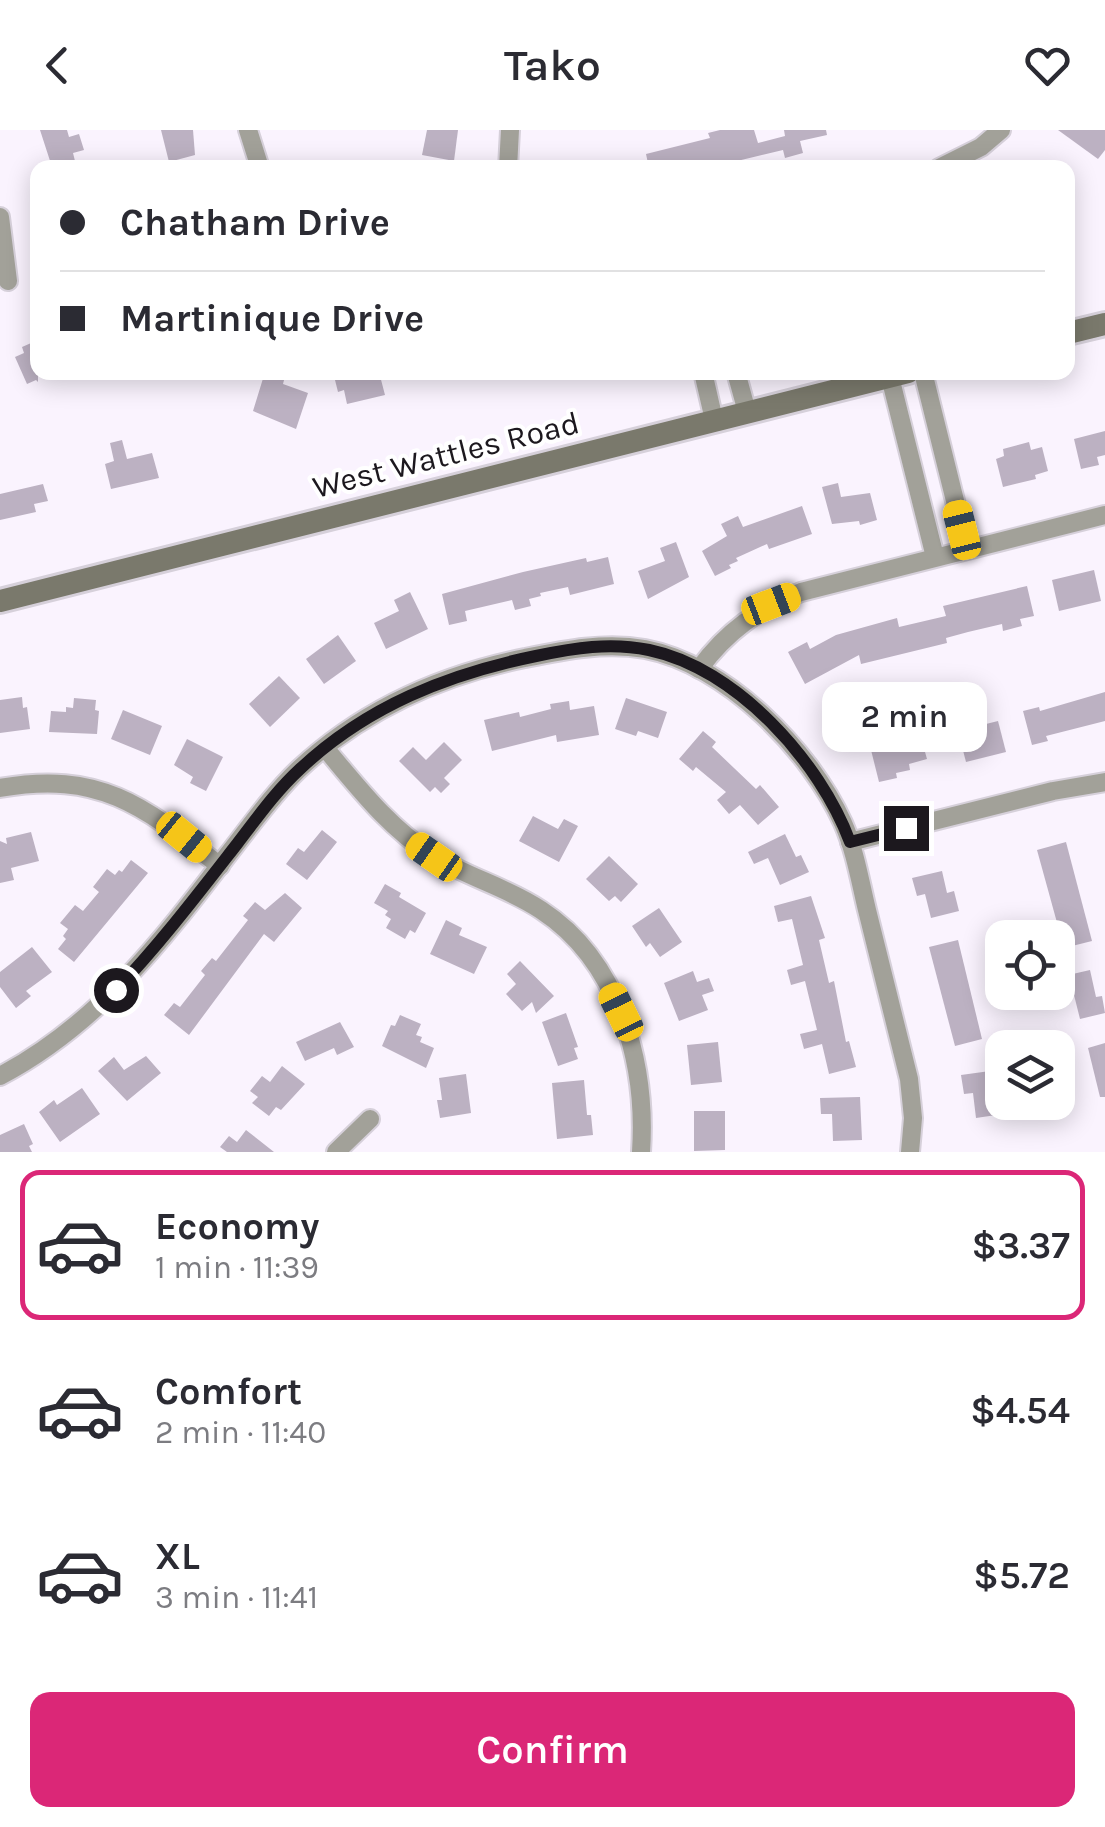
<!DOCTYPE html>
<meta charset="utf-8">
<style>
:root{--surface:#fff;--page:#f2f2f3;--text:#2b2b33;--muted:#7c7c81;--line:#e1e1e2;--accent:#db2777}
body{margin:0;font-family:Karla,sans-serif;background:var(--page);color:var(--text);height:100vh;display:flex;flex-direction:column;font-size:38px;white-space:nowrap}
*{box-sizing:border-box;margin:0}
p{font-size:32px;color:var(--muted)}
.icon{flex:none;width:55px;height:55px;fill:none;stroke:currentColor;stroke-width:2;stroke-linecap:round;stroke-linejoin:round}
.map{position:relative;height:1022px;overflow:hidden}
.panel{display:flex;flex-direction:column;background:var(--surface);flex:1}
.panel>*{flex:none}
.hud{position:absolute;left:30px;top:30px;width:1045px;height:220px;border-radius:20px;box-shadow:0 5px 25px #0003;display:grid;align-content:center;height:220px;padding:0 30px;background:var(--surface)}
.controls{position:absolute;left:985px;top:790px;display:grid;gap:20px}
.controls a{display:grid;place-items:center;width:90px;height:90px;border-radius:20px;background:var(--surface);box-shadow:0 5px 25px #0003;font-size:50px}
.end{position:absolute;width:45px;height:45px;margin:-22px;border:12px solid #1c181e;background:#fff;box-shadow:0 0 0 5px #fff}
.from{border-radius:50%}
.bubble{position:absolute;height:70px;border-radius:20px;background:var(--surface);box-shadow:0 5px 25px #0003;font-size:32px;font-weight:600;line-height:70px;text-align:center}
.car{position:absolute;width:30px;height:60px;margin:-30px -15px;border-radius:12px;box-shadow:0 0 8px 2px #0007;background:linear-gradient(#f5c518 24%,#345 0 40%,#f5c518 0 76%,#345 0 86%,#f5c518 0)}
.hud b{display:flex;align-items:center;gap:35px;height:95px;font-size:38px}
.hud b+b{border-top:2px solid var(--line)}
.hud i{width:25px;height:25px;background:var(--text)}
ul{padding:18px 0 0;list-style:none}
li{display:flex;align-items:center;gap:30px;height:150px;margin:0 20px 15px;padding:0 10px;border:5px solid transparent;border-radius:20px}
li div{flex:1}
li b{display:block;font-size:38px}
li em{font-style:normal;font-weight:600}
li.current{border-color:var(--accent)}
li>.icon{width:90px;height:90px;stroke-width:1.5}
.button{display:flex;gap:20px;margin-top:auto;padding:20px 30px}
.button a{flex:1;height:115px;border-radius:20px;background:var(--accent);color:#fff;font-size:40px;font-weight:600;line-height:115px;text-align:center}
header{display:flex;justify-content:space-between;align-items:center;height:130px;padding:0 30px;background:var(--surface);font-size:45px;font-weight:600}
.map>svg:first-child{display:block}
.building{fill:#bcb1c2}
.lines{fill:none;stroke-linecap:round;stroke-linejoin:round}
.street-casing{stroke:#d6d0da;stroke-width:22}
.secondary-casing{stroke:#d6d0da;stroke-width:28}
.street{stroke:#a2a199;stroke-width:18}
.secondary{stroke:#7a796c;stroke-width:22}
.route{stroke:#1c181e;stroke-width:12}
.labels{text-anchor:middle;dominant-baseline:central;stroke-width:8;stroke-linejoin:round;paint-order:stroke}
.street-label{font-size:32px;fill:#1c181e;stroke:#fff}
</style>
<header><svg class="icon" aria-label="back" viewBox="0 0 24 24"><path d="M15 5l-7 7 7 7"/></svg>Tako<svg class="icon" aria-label="heart" viewBox="0 0 24 24"><path d="M12 20l-8-8c-3-5 5-10 8-4 3-6 11-1 8 4z"/></svg></header>
<div class="map">
<svg width="1105" height="1022" viewBox="0 0 1105 1022">
<rect width="100%" height="100%" fill="#faf3fe"/>
<!-- building -->
<g class="building">
<path d="M 40,0 L 67,0 L 69,7 L 79,4 L 84,20 L 73,23 L 75,31 L 52,37 Z"/>
<path d="M 161,0 L 193,0 L 195,25 L 169,32 Z"/>
<path d="M 427,0 L 458,0 L 454,31 L 422,25 Z"/>
<path d="M 720,0 L 754,0 L 758,13 L 785,6 L 784,0 L 826,0 L 827,5 L 800,11 L 803,23 L 785,28 L 783,20 L 733,32 L 735,38 L 649,38 L 646,24 L 710,8 L 708,3 Z"/>
<path d="M 1058,0 L 1105,0 L 1105,20 L 1098,29 Z"/>
<path d="M 38,210 L 38,252 L 36,250 L 27,254 L 15,227 L 24,223 L 22,217 Z"/>
<path d="M 265,242 L 286,242 L 283,254 L 308,263 L 296,299 L 253,281 Z"/>
<path d="M 333,242 L 379,242 L 385,265 L 347,274 L 344,260 L 338,262 Z"/>
<path d="M 1105,301 L 1105,325 L 1097,327 L 1099,335 L 1081,339 L 1074,309 Z"/>
<path d="M 122,310 L 127,329 L 152,323 L 159,348 L 111,359 L 105,334 L 114,331 L 110,313 Z"/>
<path d="M 1029,312 L 1031,320 L 1042,317 L 1048,341 L 1035,345 L 1036,349 L 1003,357 L 996,329 L 1004,326 L 1003,319 Z"/>
<path d="M 838,353 L 841,367 L 870,363 L 877,390 L 860,395 L 859,391 L 832,394 L 822,357 Z"/>
<path d="M 43,354 L 48,371 L 34,374 L 36,382 L 0,390 L 0,364 Z"/>
<path d="M 802,376 L 812,404 L 769,419 L 767,414 L 736,428 L 738,431 L 729,435 L 731,438 L 715,446 L 702,421 L 727,406 L 721,394 L 738,386 L 743,397 Z"/>
<path d="M 676,412 L 689,447 L 648,469 L 638,441 L 665,431 L 660,418 Z"/>
<path d="M 608,427 L 614,454 L 570,465 L 568,457 L 540,463 L 541,466 L 529,469 L 531,476 L 515,480 L 512,470 L 465,481 L 467,491 L 449,495 L 442,464 L 523,442 L 586,428 L 587,432 Z"/>
<path d="M 1094,440 L 1101,471 L 1059,481 L 1052,450 Z"/>
<path d="M 1027,456 L 1034,486 L 1020,489 L 1022,496 L 1003,501 L 1002,494 L 968,502 L 946,508 L 947,513 L 861,534 L 859,525 L 805,554 L 788,522 L 807,512 L 810,519 L 836,505 L 897,488 L 899,497 L 946,486 L 943,476 Z"/>
<path d="M 410,462 L 428,499 L 386,519 L 374,493 L 399,481 L 394,470 Z"/>
<path d="M 338,505 L 356,531 L 324,554 L 306,529 Z"/>
<path d="M 279,546 L 300,568 L 270,597 L 249,574 Z"/>
<path d="M 1105,562 L 1105,591 L 1046,606 L 1048,611 L 1032,615 L 1023,581 L 1039,577 L 1040,581 Z"/>
<path d="M 22,567 L 23,578 L 27,577 L 30,599 L 0,603 L 0,570 Z"/>
<path d="M 74,568 L 96,570 L 95,580 L 99,581 L 97,604 L 49,602 L 51,581 L 66,582 L 66,577 L 73,578 Z"/>
<path d="M 626,568 L 667,582 L 658,608 L 638,601 L 636,606 L 615,599 Z"/>
<path d="M 569,571 L 570,580 L 594,576 L 599,605 L 557,612 L 556,605 L 492,621 L 484,590 L 519,582 L 520,587 L 551,579 L 550,574 Z"/>
<path d="M 123,580 L 162,596 L 150,625 L 111,609 Z"/>
<path d="M 998,591 L 1006,622 L 966,632 L 958,601 Z"/>
<path d="M 703,601 L 716,612 L 712,617 L 756,659 L 760,655 L 779,677 L 758,695 L 740,675 L 729,684 L 717,670 L 726,662 L 696,637 L 693,641 L 679,629 Z"/>
<path d="M 920,604 L 927,629 L 909,634 L 910,640 L 896,643 L 897,648 L 879,652 L 870,616 Z"/>
<path d="M 187,609 L 223,627 L 206,661 L 190,653 L 193,647 L 174,635 Z"/>
<path d="M 444,612 L 462,630 L 444,648 L 450,654 L 441,663 L 435,657 L 430,662 L 399,631 L 413,617 L 426,630 Z"/>
<path d="M 533,686 L 558,699 L 564,689 L 578,696 L 559,732 L 519,711 Z"/>
<path d="M 322,700 L 337,712 L 307,750 L 286,734 L 298,718 L 304,722 Z"/>
<path d="M 31,702 L 39,731 L 11,738 L 14,750 L 0,753 L 0,711 L 7,714 L 6,708 Z"/>
<path d="M 785,704 L 796,727 L 801,725 L 809,742 L 780,755 L 768,728 L 754,734 L 748,722 Z"/>
<path d="M 1066,712 L 1092,811 L 1064,818 L 1037,720 Z"/>
<path d="M 609,726 L 638,754 L 621,772 L 615,766 L 609,771 L 586,749 Z"/>
<path d="M 131,730 L 148,743 L 74,832 L 58,819 L 66,809 L 63,806 L 68,799 L 60,793 L 75,775 L 83,781 L 99,762 L 93,757 L 107,739 L 115,745 L 119,740 L 122,742 Z"/>
<path d="M 942,741 L 947,763 L 954,761 L 959,781 L 931,788 L 925,764 L 917,766 L 912,748 Z"/>
<path d="M 385,754 L 401,763 L 399,767 L 426,783 L 415,803 L 410,800 L 405,809 L 386,798 L 391,789 L 385,785 L 388,781 L 374,773 Z"/>
<path d="M 285,763 L 302,778 L 274,812 L 264,804 L 189,905 L 164,885 L 174,873 L 180,877 L 205,845 L 201,841 L 212,828 L 216,831 L 248,790 L 243,786 L 255,772 L 265,780 Z"/>
<path d="M 811,766 L 825,808 L 819,810 L 829,853 L 834,851 L 846,912 L 849,911 L 856,937 L 829,944 L 822,914 L 804,919 L 800,904 L 817,900 L 805,851 L 791,855 L 787,840 L 803,835 L 792,789 L 778,792 L 774,776 Z"/>
<path d="M 659,778 L 682,812 L 660,827 L 650,813 L 646,817 L 632,796 Z"/>
<path d="M 446,790 L 462,798 L 459,805 L 487,817 L 474,844 L 430,824 Z"/>
<path d="M 958,810 L 982,909 L 955,916 L 929,817 Z"/>
<path d="M 32,817 L 52,842 L 26,861 L 31,866 L 16,878 L 0,857 L 0,842 Z"/>
<path d="M 520,831 L 554,866 L 536,883 L 532,872 L 522,881 L 506,864 L 516,854 L 507,844 Z"/>
<path d="M 1090,840 L 1096,867 L 1102,866 L 1105,883 L 1080,889 L 1074,865 L 1069,866 L 1064,846 Z"/>
<path d="M 693,841 L 697,852 L 709,848 L 714,861 L 702,865 L 708,880 L 679,891 L 664,853 Z"/>
<path d="M 566,883 L 578,917 L 574,918 L 578,929 L 558,936 L 542,892 Z"/>
<path d="M 400,885 L 421,894 L 416,905 L 422,907 L 420,912 L 434,918 L 426,938 L 382,916 L 391,895 L 395,896 Z"/>
<path d="M 340,892 L 354,917 L 337,925 L 334,918 L 305,931 L 296,912 Z"/>
<path d="M 718,912 L 722,952 L 691,955 L 687,915 Z"/>
<path d="M 1105,913 L 1105,967 L 1100,967 L 1088,918 Z"/>
<path d="M 146,926 L 161,943 L 127,971 L 98,941 L 114,927 L 124,940 Z"/>
<path d="M 282,936 L 305,954 L 281,980 L 276,977 L 269,986 L 252,973 L 258,967 L 250,961 L 262,946 L 270,952 Z"/>
<path d="M 990,941 L 994,966 L 1001,965 L 1003,984 L 976,988 L 973,963 L 964,964 L 961,945 Z"/>
<path d="M 466,944 L 471,983 L 440,988 L 437,970 L 442,970 L 439,948 Z"/>
<path d="M 584,950 L 587,985 L 591,985 L 593,1005 L 557,1009 L 552,953 Z"/>
<path d="M 82,958 L 100,984 L 60,1012 L 39,982 L 54,970 L 57,975 Z"/>
<path d="M 860,967 L 862,1010 L 833,1011 L 832,984 L 821,984 L 820,968 Z"/>
<path d="M 694,981 L 725,981 L 725,1020 L 694,1021 Z"/>
<path d="M 24,994 L 33,1014 L 29,1016 L 32,1022 L 0,1022 L 0,1005 Z"/>
<path d="M 246,1000 L 274,1022 L 227,1022 L 220,1017 L 229,1006 L 237,1012 Z"/>
</g>
<g class="lines">
<defs>
<g id="street">
<path d="M 248,0 L 260,38"/>
<path d="M 508,38 L 510,0"/>
<path d="M 939,38 L 981,17 L 1001,0"/>
<path d="M 0,87 L 8,151"/>
<path d="M 703,242 L 714,290"/>
<path d="M 736,242 L 747,282"/>
<path d="M 923,242 L 967,419"/>
<path d="M 890,247 L 935,427"/>
<path d="M 699,539 C 727,501 758,479 801,462 L 1105,385"/>
<path d="M 325,618 C 358,657 388,697 432,725 C 466,747 507,757 541,780 C 619,831 647,933 641,1022"/>
<path d="M 0,658 C 101,640 145,677 220,736"/>
<path d="M 850,712 L 1053,661 L 1105,652"/>
<path d="M 0,946 C 97,895 161,812 226,727 C 249,698 271,666 298,640 C 362,580 441,545 525,528 C 565,520 604,512 645,519 C 726,534 810,620 843,693 C 855,720 860,751 867,780 C 881,836 895,893 909,949 L 913,988 L 910,1022"/>
<path d="M 336,1022 L 370,989"/>
</g>
<g id="secondary">
<path d="M 1068,203 L 1105,194"/>
<path d="M 0,471 L 908,242"/>
</g>
</defs>
<!-- street casing -->
<use href="#street" class="street-casing"/>
<!-- secondary casing -->
<use href="#secondary" class="secondary-casing"/>
<!-- street -->
<use href="#street" class="street"/>
<!-- secondary -->
<use href="#secondary" class="secondary"/>
</g>
<g class="lines">
<!-- route -->
<path class="route" d="M 116,860 C 159,815 198,764 237,714 C 257,688 276,661 300,639 C 367,576 448,544 536,526 C 574,518 610,512 649,520 C 736,538 820,631 850,712 L 906,698"/>
</g>
<g class="labels">
<!-- street labels -->
<g class="street-label">
<text transform="translate(446 325) rotate(-14)">West Wattles Road</text>
</g>
</g>
</svg>
<div class="controls">
<a><svg class="icon" aria-label="locate" viewBox="0 0 24 24"><circle cx="12" cy="12" r="6"/><path d="M12 2v4M12 18v4M2 12h4M18 12h4"/></svg></a>
<a><svg class="icon" aria-label="layers" viewBox="0 0 24 24"><path d="M12 4l9 5-9 5-9-5zM3 14l9 5 9-5"/></svg></a>
</div>
<i class="end from" style="left:116px;top:860px"></i>
<i class="end" style="left:906px;top:698px"></i>
<div class="bubble" style="left:822px;top:552px;width:165px">2 min</div>
<i class="car" style="left:962px;top:400px;rotate:346deg"></i>
<i class="car" style="left:771px;top:474px;rotate:69deg"></i>
<i class="car" style="left:184px;top:707px;rotate:129deg"></i>
<i class="car" style="left:434px;top:727px;rotate:305deg"></i>
<i class="car" style="left:621px;top:882px;rotate:334deg"></i>
<div class="hud">
<b><i class="from"></i>Chatham Drive</b>
<b><i></i>Martinique Drive</b>
</div>
</div>
<section class="panel">
<ul>
<li class="current"><svg class="icon" aria-label="car" viewBox="0 0 24 24"><path d="M5 17H2v-5l4-1 3-4h7l3 4 3 1v5h-3M9 17h6M6 11h13"/><circle cx="7" cy="17" r="2"/><circle cx="17" cy="17" r="2"/></svg><div><b>Economy</b><p>1 min · 11:39</p></div><em>$3.37</em></li>
<li><svg class="icon" aria-label="car" viewBox="0 0 24 24"><path d="M5 17H2v-5l4-1 3-4h7l3 4 3 1v5h-3M9 17h6M6 11h13"/><circle cx="7" cy="17" r="2"/><circle cx="17" cy="17" r="2"/></svg><div><b>Comfort</b><p>2 min · 11:40</p></div><em>$4.54</em></li>
<li><svg class="icon" aria-label="car" viewBox="0 0 24 24"><path d="M5 17H2v-5l4-1 3-4h7l3 4 3 1v5h-3M9 17h6M6 11h13"/><circle cx="7" cy="17" r="2"/><circle cx="17" cy="17" r="2"/></svg><div><b>XL</b><p>3 min · 11:41</p></div><em>$5.72</em></li>
</ul>
<div class="button"><a>Confirm</a></div>
</section>
